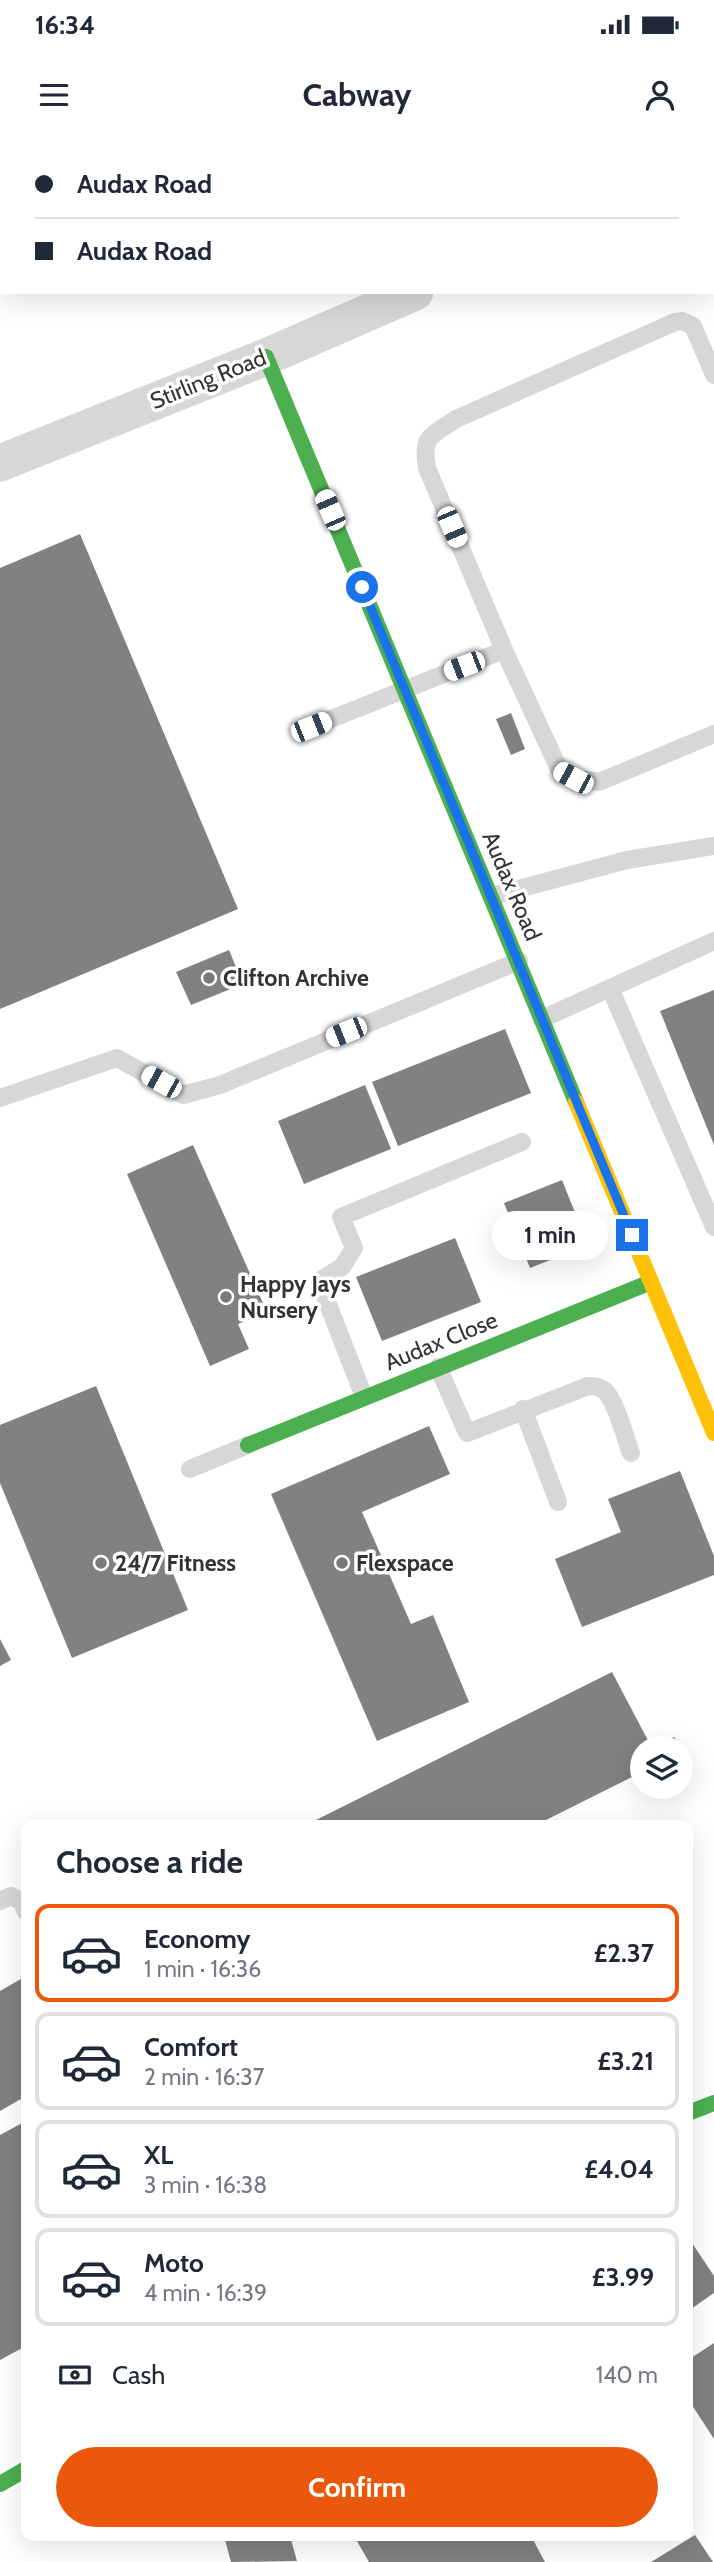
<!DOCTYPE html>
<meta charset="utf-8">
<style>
:root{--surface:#fff;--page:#f6f6f7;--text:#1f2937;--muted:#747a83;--line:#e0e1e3;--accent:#ea580c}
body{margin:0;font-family:Cabin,sans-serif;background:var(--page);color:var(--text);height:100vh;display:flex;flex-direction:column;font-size:26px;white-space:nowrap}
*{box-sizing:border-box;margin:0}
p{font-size:23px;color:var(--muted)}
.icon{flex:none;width:38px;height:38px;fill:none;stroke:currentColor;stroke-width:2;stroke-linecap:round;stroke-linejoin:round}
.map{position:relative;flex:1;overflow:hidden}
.side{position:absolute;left:21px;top:1680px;width:672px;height:721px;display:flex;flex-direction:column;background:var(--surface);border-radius:14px;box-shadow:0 7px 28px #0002}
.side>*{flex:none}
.hud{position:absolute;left:0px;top:0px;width:714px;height:154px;box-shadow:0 7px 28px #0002;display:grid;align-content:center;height:154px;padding:0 35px;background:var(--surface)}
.controls{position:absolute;left:630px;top:1596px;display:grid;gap:14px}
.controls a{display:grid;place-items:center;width:63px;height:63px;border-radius:50%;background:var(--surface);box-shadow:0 7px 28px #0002;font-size:35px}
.end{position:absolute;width:32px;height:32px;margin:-16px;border:9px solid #1a73e8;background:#fff;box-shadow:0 0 0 4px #fff}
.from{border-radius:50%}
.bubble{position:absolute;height:49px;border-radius:24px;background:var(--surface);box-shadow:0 7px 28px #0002;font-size:23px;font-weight:700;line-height:49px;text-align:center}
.car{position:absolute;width:21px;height:42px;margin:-21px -10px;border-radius:9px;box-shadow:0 0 5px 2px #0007;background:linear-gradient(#fff 24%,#345 0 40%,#fff 0 76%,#345 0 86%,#fff 0)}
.hud b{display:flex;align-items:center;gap:24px;height:66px;font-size:26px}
.hud b+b{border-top:2px solid var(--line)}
.hud i{width:18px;height:18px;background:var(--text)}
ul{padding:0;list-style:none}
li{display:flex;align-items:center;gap:21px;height:98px;margin:0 14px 10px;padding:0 21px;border:4px solid var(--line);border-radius:14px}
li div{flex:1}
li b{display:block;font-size:26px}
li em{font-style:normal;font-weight:700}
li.selected{border-color:var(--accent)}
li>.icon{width:63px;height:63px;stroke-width:1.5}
h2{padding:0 35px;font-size:32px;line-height:84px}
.pay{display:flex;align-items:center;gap:18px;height:77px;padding:0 35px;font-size:26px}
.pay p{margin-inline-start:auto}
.button{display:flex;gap:14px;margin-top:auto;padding:14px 35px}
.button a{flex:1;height:80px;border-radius:42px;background:var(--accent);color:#fff;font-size:28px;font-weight:700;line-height:80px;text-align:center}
.status{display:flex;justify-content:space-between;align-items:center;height:49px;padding:0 35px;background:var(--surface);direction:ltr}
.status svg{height:19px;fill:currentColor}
header{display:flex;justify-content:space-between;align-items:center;height:91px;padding:0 35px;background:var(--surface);font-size:32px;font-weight:700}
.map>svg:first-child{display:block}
.building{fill:#818181}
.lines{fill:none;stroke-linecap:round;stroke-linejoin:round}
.lane{stroke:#d7d7d7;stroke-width:18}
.street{stroke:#d7d7d7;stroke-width:37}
.fast{stroke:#4caf50;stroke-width:16}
.slow{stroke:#ffc107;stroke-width:16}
.route{stroke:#1a73e8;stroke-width:9}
.poi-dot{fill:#7a7a7a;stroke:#fff;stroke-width:2.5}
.labels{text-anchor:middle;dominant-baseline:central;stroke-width:7;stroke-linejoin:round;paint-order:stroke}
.street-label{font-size:23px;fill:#333;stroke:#fff}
.poi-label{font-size:23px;font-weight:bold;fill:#333;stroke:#fff;text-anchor:start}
</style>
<div class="status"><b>16:34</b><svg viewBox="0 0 49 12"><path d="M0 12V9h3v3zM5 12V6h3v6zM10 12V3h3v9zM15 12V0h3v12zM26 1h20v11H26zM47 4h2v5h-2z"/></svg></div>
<header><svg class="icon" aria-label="menu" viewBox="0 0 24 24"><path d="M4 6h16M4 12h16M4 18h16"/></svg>Cabway<svg class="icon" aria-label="person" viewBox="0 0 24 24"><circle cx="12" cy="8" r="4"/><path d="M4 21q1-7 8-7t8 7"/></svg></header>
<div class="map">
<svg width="714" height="2422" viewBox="0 0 714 2422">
<rect width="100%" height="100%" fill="#fff"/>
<!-- building -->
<g class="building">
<path d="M 80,394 L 238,769 L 0,869 L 0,428 Z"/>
<path d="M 511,573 L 525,609 L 511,615 L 496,579 Z"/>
<path d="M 229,810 L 243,844 L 191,865 L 176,832 Z"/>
<path d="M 714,850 L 714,1005 L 660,871 Z"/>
<path d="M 505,889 L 531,953 L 398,1006 L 372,942 Z"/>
<path d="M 365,945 L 391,1009 L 304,1044 L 278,981 Z"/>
<path d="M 193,1005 L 267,1172 L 238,1184 L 249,1209 L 210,1226 L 127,1034 Z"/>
<path d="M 562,1040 L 588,1105 L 530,1128 L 504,1063 Z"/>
<path d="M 455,1098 L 481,1162 L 382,1201 L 356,1137 Z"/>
<path d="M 96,1246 L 188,1470 L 72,1518 L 0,1343 L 0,1285 Z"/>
<path d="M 429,1286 L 450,1334 L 362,1372 L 411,1484 L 433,1475 L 469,1562 L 377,1601 L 271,1354 Z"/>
<path d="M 680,1331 L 714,1416 L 714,1435 L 582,1487 L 555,1419 L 621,1392 L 608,1359 Z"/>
<path d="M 0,1499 L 11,1520 L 0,1526 Z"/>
<path d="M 612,1532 L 652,1608 L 674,1597 L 681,1608 L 642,1608 L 642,1632 L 536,1685 L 306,1685 Z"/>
<path d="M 26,1836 L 26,1956 L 0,1971 L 0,1851 Z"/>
<path d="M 26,1981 L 26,2206 L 0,2220 L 0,1995 Z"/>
<path d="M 688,2097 L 714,2136 L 714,2153 L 688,2171 Z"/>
<path d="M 714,2203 L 714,2299 L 688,2259 L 688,2220 Z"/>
<path d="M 695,2395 L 713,2422 L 651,2422 Z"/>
<path d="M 224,2396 L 290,2396 L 297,2421 L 231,2422 Z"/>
<path d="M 354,2396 L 531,2396 L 545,2422 L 369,2422 Z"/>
</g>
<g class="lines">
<!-- lane -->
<g class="lane">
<path d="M 504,510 L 560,631 L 573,638 L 599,642 L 714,594"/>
<path d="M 311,587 L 504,510 L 427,328 C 421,296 432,295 456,279 L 675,182 L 682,181 L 693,186 L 714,235"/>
<path d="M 492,756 L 627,720 L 714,706"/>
<path d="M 610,848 L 714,1087"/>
<path d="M 542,879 L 714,801"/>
<path d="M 0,958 L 117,918 L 183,955 L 220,945 L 519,821"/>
<path d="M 438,1227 L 467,1293 L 588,1246 C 594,1246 600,1247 604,1250 C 616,1260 625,1298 631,1313"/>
<path d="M 364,1257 L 319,1141 L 342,1127 L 354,1108 L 341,1077 L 522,1002"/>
<path d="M 523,1269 L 558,1362"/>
<path d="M 190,1329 L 248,1305"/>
<path d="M 0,1761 L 11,1756 L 22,1762 L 26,1772"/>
</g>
<!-- street -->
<g class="street">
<path d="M 711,2 L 712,0"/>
<path d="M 0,323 L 266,217 L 415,152"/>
</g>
<!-- fast -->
<g class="fast">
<path d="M 266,217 L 576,962"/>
<path d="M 248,1305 L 651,1142"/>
<path d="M 688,1973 L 714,1963"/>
<path d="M 0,2344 L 26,2329"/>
</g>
<!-- slow -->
<path class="slow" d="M 576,962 L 714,1293"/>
</g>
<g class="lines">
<!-- route -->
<path class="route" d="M 362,447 L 632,1095"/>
</g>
<!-- markers -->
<g class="poi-dot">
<circle cx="209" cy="838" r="7"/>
<circle cx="226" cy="1157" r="7"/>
<circle cx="101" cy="1423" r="7"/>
<circle cx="342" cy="1423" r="7"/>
</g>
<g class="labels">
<!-- street labels -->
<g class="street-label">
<text transform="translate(208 239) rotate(-22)">Stirling Road</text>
<text transform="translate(512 746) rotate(67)">Audax Road</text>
<text transform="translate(441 1201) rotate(-22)">Audax Close</text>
</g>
<!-- poi labels -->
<g class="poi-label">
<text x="223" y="838">Clifton Archive</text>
<text x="240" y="1144">Happy Jays<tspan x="240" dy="26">Nursery</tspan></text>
<text x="115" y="1423">24/7 Fitness</text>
<text x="356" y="1423">Flexspace</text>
</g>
</g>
</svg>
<div class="controls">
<a><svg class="icon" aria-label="layers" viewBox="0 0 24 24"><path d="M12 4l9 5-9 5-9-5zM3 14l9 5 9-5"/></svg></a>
</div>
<i class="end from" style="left:362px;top:447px"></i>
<i class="end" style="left:632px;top:1095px"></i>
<div class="bubble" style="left:492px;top:1071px;width:116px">1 min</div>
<i class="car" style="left:330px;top:370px;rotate:337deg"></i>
<i class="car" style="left:452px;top:387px;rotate:157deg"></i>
<i class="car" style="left:464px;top:526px;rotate:249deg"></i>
<i class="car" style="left:311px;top:587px;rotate:68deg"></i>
<i class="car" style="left:573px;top:638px;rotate:298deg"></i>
<i class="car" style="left:346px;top:892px;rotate:248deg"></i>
<i class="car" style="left:161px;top:942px;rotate:299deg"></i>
<div class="hud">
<b><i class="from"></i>Audax Road</b>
<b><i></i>Audax Road</b>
</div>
<section class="side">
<h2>Choose a ride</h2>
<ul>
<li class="selected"><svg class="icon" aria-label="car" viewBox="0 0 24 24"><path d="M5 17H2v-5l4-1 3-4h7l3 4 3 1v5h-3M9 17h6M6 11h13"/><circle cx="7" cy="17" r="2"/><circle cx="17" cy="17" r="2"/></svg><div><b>Economy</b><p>1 min · 16:36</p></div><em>£2.37</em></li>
<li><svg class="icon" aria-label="car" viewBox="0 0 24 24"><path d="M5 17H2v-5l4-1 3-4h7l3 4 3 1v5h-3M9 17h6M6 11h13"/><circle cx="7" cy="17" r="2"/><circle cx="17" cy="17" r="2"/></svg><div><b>Comfort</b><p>2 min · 16:37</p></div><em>£3.21</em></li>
<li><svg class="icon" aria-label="car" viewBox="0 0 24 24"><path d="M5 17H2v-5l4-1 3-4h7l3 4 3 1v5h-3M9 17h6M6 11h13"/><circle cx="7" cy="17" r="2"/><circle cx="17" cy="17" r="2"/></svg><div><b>XL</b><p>3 min · 16:38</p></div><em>£4.04</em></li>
<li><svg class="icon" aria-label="car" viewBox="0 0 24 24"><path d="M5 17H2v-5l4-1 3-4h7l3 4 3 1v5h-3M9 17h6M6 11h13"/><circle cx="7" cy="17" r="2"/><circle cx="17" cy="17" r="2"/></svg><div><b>Moto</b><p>4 min · 16:39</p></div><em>£3.99</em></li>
</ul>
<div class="pay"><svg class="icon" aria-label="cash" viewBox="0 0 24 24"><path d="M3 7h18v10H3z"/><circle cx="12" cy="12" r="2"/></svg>Cash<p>140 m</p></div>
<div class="button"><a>Confirm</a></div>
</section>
</div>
